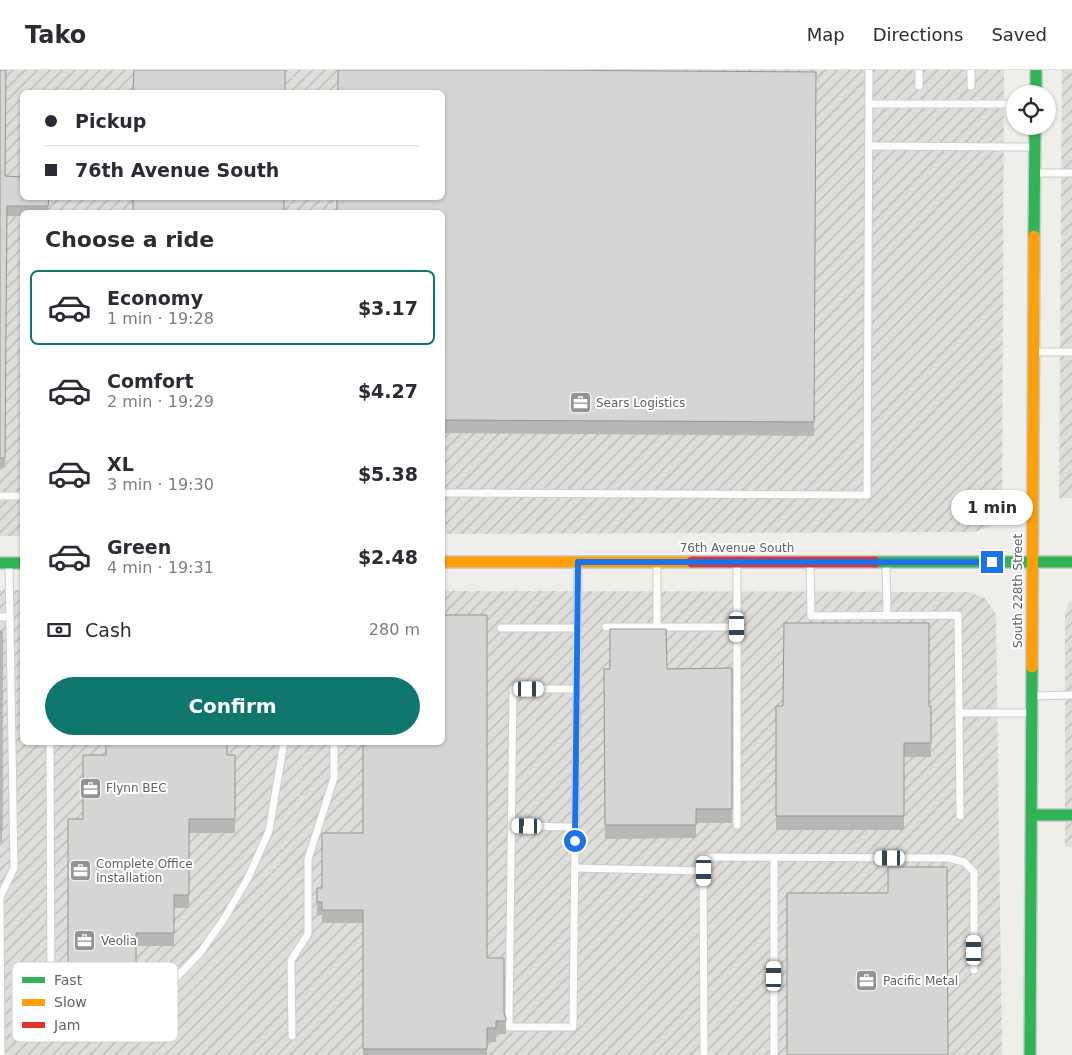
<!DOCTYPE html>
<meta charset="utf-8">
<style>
:root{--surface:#fff;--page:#f7f7f7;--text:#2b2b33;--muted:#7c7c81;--line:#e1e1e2;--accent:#0f766e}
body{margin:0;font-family:"DejaVu Sans",sans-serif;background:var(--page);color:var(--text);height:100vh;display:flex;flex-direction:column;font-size:19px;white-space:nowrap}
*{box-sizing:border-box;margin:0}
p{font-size:16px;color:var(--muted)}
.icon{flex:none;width:28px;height:28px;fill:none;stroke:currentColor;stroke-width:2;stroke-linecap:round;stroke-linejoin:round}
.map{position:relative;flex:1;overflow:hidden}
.sheet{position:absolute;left:20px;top:140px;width:425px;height:535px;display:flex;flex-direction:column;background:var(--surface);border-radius:8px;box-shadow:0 1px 4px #0004}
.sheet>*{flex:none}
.top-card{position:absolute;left:20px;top:20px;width:425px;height:110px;border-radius:8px;box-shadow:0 1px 4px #0004;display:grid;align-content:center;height:110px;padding:0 25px;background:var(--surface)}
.fabs{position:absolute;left:1006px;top:15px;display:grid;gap:10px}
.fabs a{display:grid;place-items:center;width:50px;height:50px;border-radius:50%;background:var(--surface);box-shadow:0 1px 4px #0004;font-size:25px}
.end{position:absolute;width:22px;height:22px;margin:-11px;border:6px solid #1a73e8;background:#fff;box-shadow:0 0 0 2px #fff}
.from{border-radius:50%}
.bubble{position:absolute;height:35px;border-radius:18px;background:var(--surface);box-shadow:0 1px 4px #0004;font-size:16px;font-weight:700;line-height:35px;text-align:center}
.car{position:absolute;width:15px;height:30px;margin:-15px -8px;border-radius:6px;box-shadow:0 0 4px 1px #0007;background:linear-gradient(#fff 24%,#345 0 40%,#fff 0 76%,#345 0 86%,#fff 0)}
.top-card b{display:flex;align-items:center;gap:18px;height:48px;font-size:19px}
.top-card b+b{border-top:1px solid var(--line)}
.top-card i{width:12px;height:12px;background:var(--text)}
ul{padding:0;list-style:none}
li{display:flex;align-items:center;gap:15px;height:75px;margin:0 10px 8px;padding:0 15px;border:2px solid transparent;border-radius:8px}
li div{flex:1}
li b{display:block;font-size:19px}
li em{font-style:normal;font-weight:700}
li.current{border-color:var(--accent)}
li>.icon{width:45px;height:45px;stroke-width:1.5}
h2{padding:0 25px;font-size:22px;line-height:60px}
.pay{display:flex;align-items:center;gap:12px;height:55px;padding:0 25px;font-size:19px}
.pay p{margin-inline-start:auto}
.action{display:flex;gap:10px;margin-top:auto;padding:10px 25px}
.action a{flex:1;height:58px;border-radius:30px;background:var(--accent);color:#fff;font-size:20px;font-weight:700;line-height:58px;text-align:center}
header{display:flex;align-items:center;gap:30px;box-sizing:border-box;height:70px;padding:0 25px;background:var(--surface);border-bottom:1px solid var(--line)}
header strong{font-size:24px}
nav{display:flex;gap:28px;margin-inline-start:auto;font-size:18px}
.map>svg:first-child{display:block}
.industrial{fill:url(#industrial-furrows);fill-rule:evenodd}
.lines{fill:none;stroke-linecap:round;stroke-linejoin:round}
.lane-casing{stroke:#cbcccc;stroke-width:9}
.fast-casing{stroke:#cacacb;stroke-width:14}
.slow-casing{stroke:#cacacb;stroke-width:14}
.jam-casing{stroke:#cacacb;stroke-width:14}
.lane{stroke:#fdfcfc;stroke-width:7}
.fast{stroke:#30b455;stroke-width:11}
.slow{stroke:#ff9f0a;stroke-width:11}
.jam{stroke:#e5322d;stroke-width:11}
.rail{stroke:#e4e4e4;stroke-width:4;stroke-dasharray:1 6;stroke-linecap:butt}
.wall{fill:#b8b7b5}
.building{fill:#d6d5d3;stroke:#969594}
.route{stroke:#1a73e8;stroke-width:6}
.labels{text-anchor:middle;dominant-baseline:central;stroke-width:4;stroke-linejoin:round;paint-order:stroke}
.poi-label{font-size:12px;fill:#5f6368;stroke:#fff;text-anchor:start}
.street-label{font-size:12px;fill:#5f6368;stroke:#fff}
.key{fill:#fff;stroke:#cfd0d2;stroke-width:1}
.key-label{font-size:14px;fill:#5f6368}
</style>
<header>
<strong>Tako</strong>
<nav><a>Map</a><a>Directions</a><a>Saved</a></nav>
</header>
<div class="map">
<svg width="1072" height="985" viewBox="0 0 1072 985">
<defs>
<pattern id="industrial-furrows" width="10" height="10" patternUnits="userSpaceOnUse" patternTransform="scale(1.25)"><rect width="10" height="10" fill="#dfddda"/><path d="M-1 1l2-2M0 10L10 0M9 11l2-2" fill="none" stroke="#b8b7b5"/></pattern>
</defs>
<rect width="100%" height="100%" fill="#efeeea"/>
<!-- industrial -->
<g class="industrial">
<path d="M 0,0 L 1004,0 L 1002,441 L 990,457 L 974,462 L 443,464 L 442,142 L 22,142 L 22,466 L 0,466 ZM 22,22 L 442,22 L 442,128 L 22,128 Z"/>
<path d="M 1062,0 L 1072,0 L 1072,428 L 1059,428 Z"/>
<path d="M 0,520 L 22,520 L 22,672 L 442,672 L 443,521 L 968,522 L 985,528 L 996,544 L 1002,985 L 0,985 Z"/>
<path d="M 1072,530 L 1072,776 L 1065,777 L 1065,546 L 1068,533 Z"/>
</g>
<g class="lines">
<defs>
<g id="lane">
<path d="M 919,16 L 919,0"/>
<path d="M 971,16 L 971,0"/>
<path d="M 869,34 L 1015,34"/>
<path d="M 869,76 L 1033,77"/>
<path d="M 1035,103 L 1072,103"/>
<path d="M 1034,282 L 1072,282"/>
<path d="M 442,423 L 867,425 L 869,0"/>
<path d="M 0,426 L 22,426"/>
<path d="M 810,492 L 811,546 L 958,545 L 960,746"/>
<path d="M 657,493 L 657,557"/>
<path d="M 886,493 L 887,546"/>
<path d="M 0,547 L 10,547"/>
<path d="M 606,557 L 737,557"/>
<path d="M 501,558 L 577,558"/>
<path d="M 577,619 L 513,619 L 509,957 L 573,957 L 578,493"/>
<path d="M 1032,626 L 1072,625"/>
<path d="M 959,643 L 1031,643"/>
<path d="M 50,672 L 51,950 L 119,950 L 138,940 L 170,914 L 200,883 L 224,849 L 248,808 L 269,761 L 284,672"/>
<path d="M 737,755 L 737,492"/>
<path d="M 511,756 L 575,757"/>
<path d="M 774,787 L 774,985"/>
<path d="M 575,798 L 704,801"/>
<path d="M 0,825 L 1,985"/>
<path d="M 1,825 L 14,798 L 9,494"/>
<path d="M 292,966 L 291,890 L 308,864 L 308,789 L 334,708 L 334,672"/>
<path d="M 704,985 L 703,787 L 949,788 L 964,792 L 974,802 L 974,900"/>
</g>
<g id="fast">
<path d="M 1036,0 L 1036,24"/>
<path d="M 1034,166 L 1035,56"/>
<path d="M 875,492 L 1072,492"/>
<path d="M 0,493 L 22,493"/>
<path d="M 1032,745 L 1072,745"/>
<path d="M 1030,985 L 1032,597"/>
</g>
<g id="slow">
<path d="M 442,492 L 692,492"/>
<path d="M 1032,597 L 1034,166"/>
</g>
<path id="jam" d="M 692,492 L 875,492"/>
</defs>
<!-- lane casing -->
<use href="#lane" class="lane-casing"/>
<!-- fast casing -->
<use href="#fast" class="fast-casing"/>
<!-- slow casing -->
<use href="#slow" class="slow-casing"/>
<!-- jam casing -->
<use href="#jam" class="jam-casing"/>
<!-- lane -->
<use href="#lane" class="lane"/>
<!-- fast -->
<use href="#fast" class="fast"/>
<!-- slow -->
<use href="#slow" class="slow"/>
<!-- jam -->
<use href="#jam" class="jam"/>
<!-- rail -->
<g class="rail">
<path d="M 293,22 L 293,0"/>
<path d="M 308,22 L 308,0"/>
<path d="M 320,22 L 320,3"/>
<path d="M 331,22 L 331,15"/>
<path d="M 292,142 L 292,128"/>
<path d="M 308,142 L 308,128"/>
<path d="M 319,142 L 319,128"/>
<path d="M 330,142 L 330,128"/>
<path d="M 78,985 L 133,961 L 194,916 L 237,871 L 266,819 L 294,754 L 305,692 L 305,672"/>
</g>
</g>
<!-- wall -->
<g class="wall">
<path d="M 0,0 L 5,106 L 49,128 L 48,142 L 22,142 L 22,146 L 7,146 L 5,398 L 0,398 Z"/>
<path d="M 816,2 L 814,366 L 442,363 L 442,142 Z"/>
<rect x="0" y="562" width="2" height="210"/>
<path d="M 732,598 L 732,753 L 696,753 L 696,768 L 605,769 L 604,599 Z"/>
<path d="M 776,636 L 931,636 L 931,687 L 904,687 L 904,760 L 776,760 Z"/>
<path d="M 227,685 L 235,685 L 235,763 L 189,763 L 189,838 L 174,838 L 174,876 L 136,876 L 136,922 L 68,922 L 68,749 L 83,749 Z"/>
<path d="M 317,818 L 487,888 L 504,944 L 506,948 L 506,964 L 496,964 L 496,972 L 487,972 L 487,985 L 363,985 L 363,853 L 322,853 L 322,845 L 317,845 Z"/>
</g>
<!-- building -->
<g class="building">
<path d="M 0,0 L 6,0 L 5,106 L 22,107 L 22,128 L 49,128 L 48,136 L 7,136 L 5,388 L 0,388 Z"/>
<path d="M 134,0 L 285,0 L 285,22 L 133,22 Z"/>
<path d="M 338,0 L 529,0 L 816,2 L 814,352 L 442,350 L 442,142 L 337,142 L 337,128 L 442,128 L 442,22 L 338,22 Z"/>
<rect x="133" y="128" width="151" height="14"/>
<path d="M 442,545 L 487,545 L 487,888 L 504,888 L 504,944 L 506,948 L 506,951 L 496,951 L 496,958 L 487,958 L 487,979 L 363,979 L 363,840 L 322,840 L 322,832 L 317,832 L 317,818 L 322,818 L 322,763 L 363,763 L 363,672 L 442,672 Z"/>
<path d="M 784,553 L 929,553 L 929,636 L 931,636 L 931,673 L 904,673 L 904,746 L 776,746 L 776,636 L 783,636 Z"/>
<path d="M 610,559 L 666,559 L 667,599 L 732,598 L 732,739 L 696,739 L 696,755 L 605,755 L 604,599 L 610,599 Z"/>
<rect x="0" y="562" width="2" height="197"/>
<path d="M 106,672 L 227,672 L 227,685 L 235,685 L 235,749 L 189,749 L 189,825 L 174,825 L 174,863 L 136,863 L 136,908 L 68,908 L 68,749 L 83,749 L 83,685 L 106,685 Z"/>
<path d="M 888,797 L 947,797 L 948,985 L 787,985 L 787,823 L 888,823 Z"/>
</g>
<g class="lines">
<!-- route -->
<path class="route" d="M 575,771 L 578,492 L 992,492"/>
</g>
<!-- icons -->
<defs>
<symbol id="office-square" viewBox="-11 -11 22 22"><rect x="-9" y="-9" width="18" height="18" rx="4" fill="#919496" stroke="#fff"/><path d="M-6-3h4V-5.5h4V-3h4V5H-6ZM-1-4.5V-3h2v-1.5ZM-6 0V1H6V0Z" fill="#fff"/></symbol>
</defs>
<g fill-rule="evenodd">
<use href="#office-square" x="568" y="320" width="25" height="25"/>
<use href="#office-square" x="78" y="706" width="25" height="25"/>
<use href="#office-square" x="68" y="788" width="25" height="25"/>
<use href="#office-square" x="72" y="858" width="25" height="25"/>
<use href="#office-square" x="854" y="898" width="25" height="25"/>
</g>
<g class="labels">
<!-- poi labels -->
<g class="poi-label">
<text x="596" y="333">Sears Logistics</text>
<text x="106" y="718">Flynn BEC</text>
<text x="96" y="794">Complete Office<tspan x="96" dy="14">Installation</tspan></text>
<text x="101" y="871">Veolia</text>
<text x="883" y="911">Pacific Metal</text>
</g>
<!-- street labels -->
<g class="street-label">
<text x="737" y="478">76th Avenue South</text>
<text transform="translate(1018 521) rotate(-90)">South 228th Street</text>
</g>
</g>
<!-- legend -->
<rect x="12" y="892" width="166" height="80" rx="8" class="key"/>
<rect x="22" y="907" width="23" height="6" fill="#30b455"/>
<rect x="22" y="929" width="23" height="7" fill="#ff9f0a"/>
<rect x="22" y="952" width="23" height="6" fill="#e5322d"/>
<g class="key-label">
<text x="54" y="915">Fast</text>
<text x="54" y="937">Slow</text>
<text x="54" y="960">Jam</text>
</g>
</svg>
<div class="fabs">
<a><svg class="icon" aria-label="locate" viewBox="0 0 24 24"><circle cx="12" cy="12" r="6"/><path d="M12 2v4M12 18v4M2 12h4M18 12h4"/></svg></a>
</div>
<i class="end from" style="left:575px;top:771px"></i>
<i class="end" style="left:992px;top:492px"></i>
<div class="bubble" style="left:951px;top:420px;width:82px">1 min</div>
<i class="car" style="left:737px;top:557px;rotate:180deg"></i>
<i class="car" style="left:529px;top:619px;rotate:90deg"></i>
<i class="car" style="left:527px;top:756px;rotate:271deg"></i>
<i class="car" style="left:890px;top:788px;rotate:270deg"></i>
<i class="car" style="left:704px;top:801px;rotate:180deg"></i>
<i class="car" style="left:974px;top:880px;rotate:0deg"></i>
<i class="car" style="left:774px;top:906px;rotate:0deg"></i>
<div class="top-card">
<b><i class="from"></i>Pickup</b>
<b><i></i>76th Avenue South</b>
</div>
<section class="sheet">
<h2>Choose a ride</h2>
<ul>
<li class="current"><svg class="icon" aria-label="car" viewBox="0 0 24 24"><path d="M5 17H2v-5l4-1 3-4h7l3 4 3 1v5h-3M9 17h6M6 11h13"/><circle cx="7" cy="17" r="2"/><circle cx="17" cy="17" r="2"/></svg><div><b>Economy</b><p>1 min · 19:28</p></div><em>$3.17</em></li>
<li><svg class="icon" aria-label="car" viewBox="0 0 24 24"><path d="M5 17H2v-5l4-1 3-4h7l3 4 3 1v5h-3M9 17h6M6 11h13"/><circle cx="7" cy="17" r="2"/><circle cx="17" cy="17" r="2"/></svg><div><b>Comfort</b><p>2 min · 19:29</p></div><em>$4.27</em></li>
<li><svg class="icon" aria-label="car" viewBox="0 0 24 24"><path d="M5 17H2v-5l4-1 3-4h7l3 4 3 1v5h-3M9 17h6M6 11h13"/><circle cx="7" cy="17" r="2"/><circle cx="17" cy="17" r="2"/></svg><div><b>XL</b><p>3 min · 19:30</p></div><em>$5.38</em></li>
<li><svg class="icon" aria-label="car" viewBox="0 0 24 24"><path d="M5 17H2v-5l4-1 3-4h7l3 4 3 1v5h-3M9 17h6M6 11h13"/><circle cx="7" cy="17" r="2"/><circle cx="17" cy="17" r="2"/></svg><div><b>Green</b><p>4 min · 19:31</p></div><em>$2.48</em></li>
</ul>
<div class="pay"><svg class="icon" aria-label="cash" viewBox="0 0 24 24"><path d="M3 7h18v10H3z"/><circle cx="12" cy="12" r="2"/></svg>Cash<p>280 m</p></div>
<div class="action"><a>Confirm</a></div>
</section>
</div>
